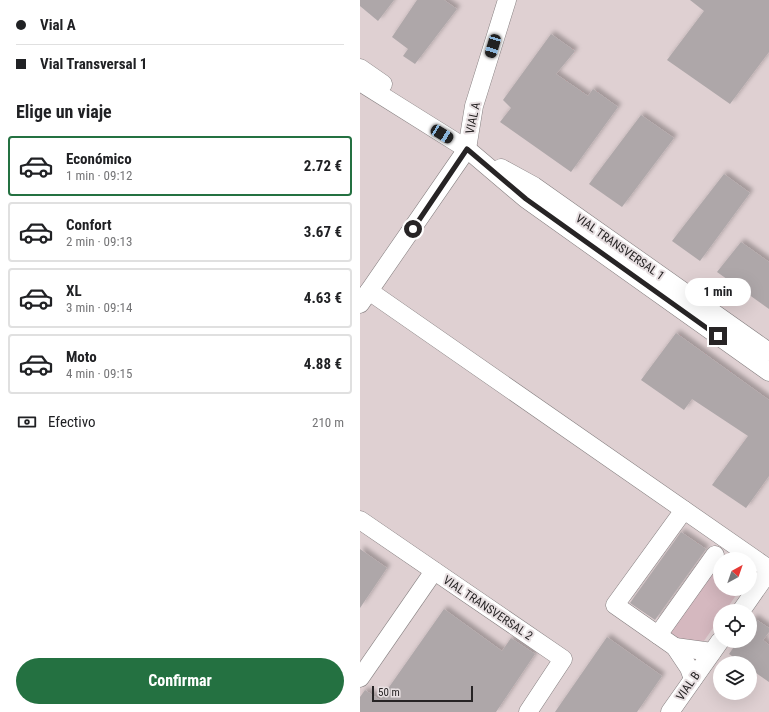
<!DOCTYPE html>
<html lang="es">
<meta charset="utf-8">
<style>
:root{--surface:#fff;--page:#f2f2f2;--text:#202124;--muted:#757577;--line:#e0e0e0;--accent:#247141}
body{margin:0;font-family:"Roboto Condensed",sans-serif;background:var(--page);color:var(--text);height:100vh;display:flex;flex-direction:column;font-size:15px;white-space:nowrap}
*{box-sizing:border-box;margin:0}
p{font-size:13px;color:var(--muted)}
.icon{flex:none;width:22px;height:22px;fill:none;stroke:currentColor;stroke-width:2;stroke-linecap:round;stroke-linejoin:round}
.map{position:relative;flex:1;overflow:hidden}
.details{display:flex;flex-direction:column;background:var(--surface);width:360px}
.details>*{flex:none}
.guide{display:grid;align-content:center;height:88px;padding:0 16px;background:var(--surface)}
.needle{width:26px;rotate:40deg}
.tools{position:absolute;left:353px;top:552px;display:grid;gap:8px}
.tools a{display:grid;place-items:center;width:44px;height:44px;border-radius:50%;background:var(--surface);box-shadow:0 4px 16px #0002;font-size:20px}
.scale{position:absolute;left:12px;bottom:10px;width:101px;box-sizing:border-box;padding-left:4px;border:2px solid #272425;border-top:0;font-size:11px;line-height:14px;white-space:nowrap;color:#272425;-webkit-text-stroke:3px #e8e0e2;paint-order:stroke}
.end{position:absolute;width:18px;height:18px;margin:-9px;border:5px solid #272425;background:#fff;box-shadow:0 0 0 2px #fff}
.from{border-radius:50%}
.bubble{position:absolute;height:28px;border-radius:14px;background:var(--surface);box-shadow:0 4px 16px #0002;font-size:13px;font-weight:700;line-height:28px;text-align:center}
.car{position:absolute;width:12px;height:24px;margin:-12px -6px;border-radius:5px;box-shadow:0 0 3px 1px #0007;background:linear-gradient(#222 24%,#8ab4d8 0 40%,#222 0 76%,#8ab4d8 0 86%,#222 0)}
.guide b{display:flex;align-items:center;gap:14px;height:38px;font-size:15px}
.guide b+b{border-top:1px solid var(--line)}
.guide i{width:10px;height:10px;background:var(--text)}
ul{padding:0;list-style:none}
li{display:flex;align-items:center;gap:12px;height:60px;margin:0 8px 6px;padding:0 8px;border:2px solid var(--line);border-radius:4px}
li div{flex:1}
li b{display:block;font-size:15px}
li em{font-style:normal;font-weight:700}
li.current{border-color:var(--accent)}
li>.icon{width:36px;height:36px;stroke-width:1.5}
h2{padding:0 16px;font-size:18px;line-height:48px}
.pay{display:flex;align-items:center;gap:10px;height:44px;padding:0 16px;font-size:15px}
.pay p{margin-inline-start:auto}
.cta{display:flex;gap:8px;margin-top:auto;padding:8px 16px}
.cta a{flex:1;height:46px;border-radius:24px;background:var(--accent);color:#fff;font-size:16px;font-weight:700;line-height:46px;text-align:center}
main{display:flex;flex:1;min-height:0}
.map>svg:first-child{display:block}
.built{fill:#dfd0d2;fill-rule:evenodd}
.green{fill:#d5b8bf}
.building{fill:#aea7a9;filter:url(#shadow)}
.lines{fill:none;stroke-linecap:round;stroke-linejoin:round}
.minor-casing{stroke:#847e7f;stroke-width:19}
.minor{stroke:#fff;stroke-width:18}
.route{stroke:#272425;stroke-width:5}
.labels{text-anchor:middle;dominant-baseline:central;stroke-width:4;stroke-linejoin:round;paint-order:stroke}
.street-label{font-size:12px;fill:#272425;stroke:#e8e0e2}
</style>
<main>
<section class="details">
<div class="guide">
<b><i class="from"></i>Vial A</b>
<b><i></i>Vial Transversal 1</b>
</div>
<h2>Elige un viaje</h2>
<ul>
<li class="current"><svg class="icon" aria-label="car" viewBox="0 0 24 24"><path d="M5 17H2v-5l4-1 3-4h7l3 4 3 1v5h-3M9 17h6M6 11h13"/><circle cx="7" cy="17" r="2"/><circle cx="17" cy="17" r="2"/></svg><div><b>Económico</b><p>1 min · 09:12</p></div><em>2.72 €</em></li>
<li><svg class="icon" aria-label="car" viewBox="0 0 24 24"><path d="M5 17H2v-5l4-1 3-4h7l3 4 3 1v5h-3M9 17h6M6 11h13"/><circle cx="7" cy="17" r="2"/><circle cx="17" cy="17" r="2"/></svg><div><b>Confort</b><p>2 min · 09:13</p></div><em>3.67 €</em></li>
<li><svg class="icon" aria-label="car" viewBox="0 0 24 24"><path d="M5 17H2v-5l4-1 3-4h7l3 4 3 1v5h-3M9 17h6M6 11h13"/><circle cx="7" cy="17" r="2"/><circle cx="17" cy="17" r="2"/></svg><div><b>XL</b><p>3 min · 09:14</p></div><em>4.63 €</em></li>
<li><svg class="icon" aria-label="car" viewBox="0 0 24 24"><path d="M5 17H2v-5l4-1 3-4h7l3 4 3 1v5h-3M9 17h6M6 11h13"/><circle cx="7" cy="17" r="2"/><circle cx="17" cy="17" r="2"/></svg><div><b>Moto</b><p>4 min · 09:15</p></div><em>4.88 €</em></li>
</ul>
<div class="pay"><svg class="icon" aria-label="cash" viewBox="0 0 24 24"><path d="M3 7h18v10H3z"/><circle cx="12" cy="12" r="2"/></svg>Efectivo<p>210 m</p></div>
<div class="cta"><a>Confirmar</a></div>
</section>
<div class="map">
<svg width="409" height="712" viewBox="0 0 409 712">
<defs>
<filter id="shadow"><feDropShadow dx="3.5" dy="-3.5" stdDeviation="2" flood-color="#0004"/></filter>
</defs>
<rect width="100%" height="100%" fill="#e8e0e2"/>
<!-- built -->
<path class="built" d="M 0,0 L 409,0 L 409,712 L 0,712 ZM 360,559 L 390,559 L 390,589 L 360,589 ZM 360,611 L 390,611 L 390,641 L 360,641 ZM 360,663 L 390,663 L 390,693 L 360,693 Z"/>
<!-- green -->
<path class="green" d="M 360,559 L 360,589 L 374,589 L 377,594 L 365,611 L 360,611 L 360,618 L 339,648 L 303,634 Z"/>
<!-- building -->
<g class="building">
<path d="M 0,0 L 34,0 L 18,21 L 0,6 Z"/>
<path d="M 57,0 L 84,0 L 97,9 L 55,64 L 43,56 L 48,49 L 32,37 Z"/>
<path d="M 330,0 L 409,0 L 409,52 L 370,104 L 307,60 L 344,11 Z"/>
<path d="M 191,34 L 215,51 L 196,74 L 228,96 L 233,89 L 258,107 L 211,172 L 140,122 L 151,108 L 143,100 Z"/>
<path d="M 281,115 L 314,138 L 262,207 L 229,184 Z"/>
<path d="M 364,174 L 390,193 L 340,261 L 312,241 Z"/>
<path d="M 381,242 L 409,262 L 409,309 L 357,272 Z"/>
<path d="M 316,333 L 409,400 L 409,476 L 386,508 L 352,485 L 388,436 L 332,399 L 324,410 L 281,380 Z"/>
<path d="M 321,532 L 346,549 L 295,620 L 270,603 Z"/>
<path d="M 0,549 L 27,568 L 0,608 Z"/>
<path d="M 84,609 L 142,651 L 151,638 L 175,654 L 136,712 L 0,712 L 0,697 L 5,690 L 20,700 Z"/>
<path d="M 394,618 L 409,628 L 409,632 L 403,640 L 409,645 L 409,682 L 390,669 L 390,663 L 382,663 L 369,654 L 378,641 L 390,641 L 390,624 Z"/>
<path d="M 247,637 L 302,676 L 277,712 L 195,712 Z"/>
</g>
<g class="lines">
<defs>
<g id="minor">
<path d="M 0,68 L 23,84"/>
<path d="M 0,82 L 107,149 L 166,199 L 409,372"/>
<path d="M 141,168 L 174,186 L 409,352"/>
<path d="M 9,291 L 409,569"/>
<path d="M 0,304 L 107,149 L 114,106 L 147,0"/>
<path d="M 324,510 L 255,605 L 315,647 L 329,668 L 333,679"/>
<path d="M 0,520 L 203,659 L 168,712"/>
<path d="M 381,611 L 409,571"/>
<path d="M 298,635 L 355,555"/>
<path d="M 315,647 L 352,652"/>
<path d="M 0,678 L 74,571"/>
<path d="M 310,712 L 360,641"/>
</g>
</defs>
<!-- minor casing -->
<use href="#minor" class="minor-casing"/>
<!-- minor -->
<use href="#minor" class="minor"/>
</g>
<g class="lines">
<!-- route -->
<path class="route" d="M 53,229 L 107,149 L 166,199 L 358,336"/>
</g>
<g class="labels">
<!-- street labels -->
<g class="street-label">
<text transform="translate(113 118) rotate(-78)">VIAL A</text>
<text transform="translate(260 247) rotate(35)">VIAL TRANSVERSAL 1</text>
<text transform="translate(128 608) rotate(34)">VIAL TRANSVERSAL 2</text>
<text transform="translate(328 686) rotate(-55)">VIAL B</text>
</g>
</g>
</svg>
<div class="tools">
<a><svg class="needle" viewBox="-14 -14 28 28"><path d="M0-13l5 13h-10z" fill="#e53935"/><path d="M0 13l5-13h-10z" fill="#757577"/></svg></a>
<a><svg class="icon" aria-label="locate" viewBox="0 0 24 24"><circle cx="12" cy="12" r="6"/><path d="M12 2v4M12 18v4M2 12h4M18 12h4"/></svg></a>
<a><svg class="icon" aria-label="layers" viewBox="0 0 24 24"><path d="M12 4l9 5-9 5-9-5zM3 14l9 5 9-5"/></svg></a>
</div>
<div class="scale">50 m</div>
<i class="end from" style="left:53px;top:229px"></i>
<i class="end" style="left:358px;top:336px"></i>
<div class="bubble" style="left:325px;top:278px;width:66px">1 min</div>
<i class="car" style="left:133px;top:46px;rotate:197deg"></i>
<i class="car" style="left:82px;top:134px;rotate:121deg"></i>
</div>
</main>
